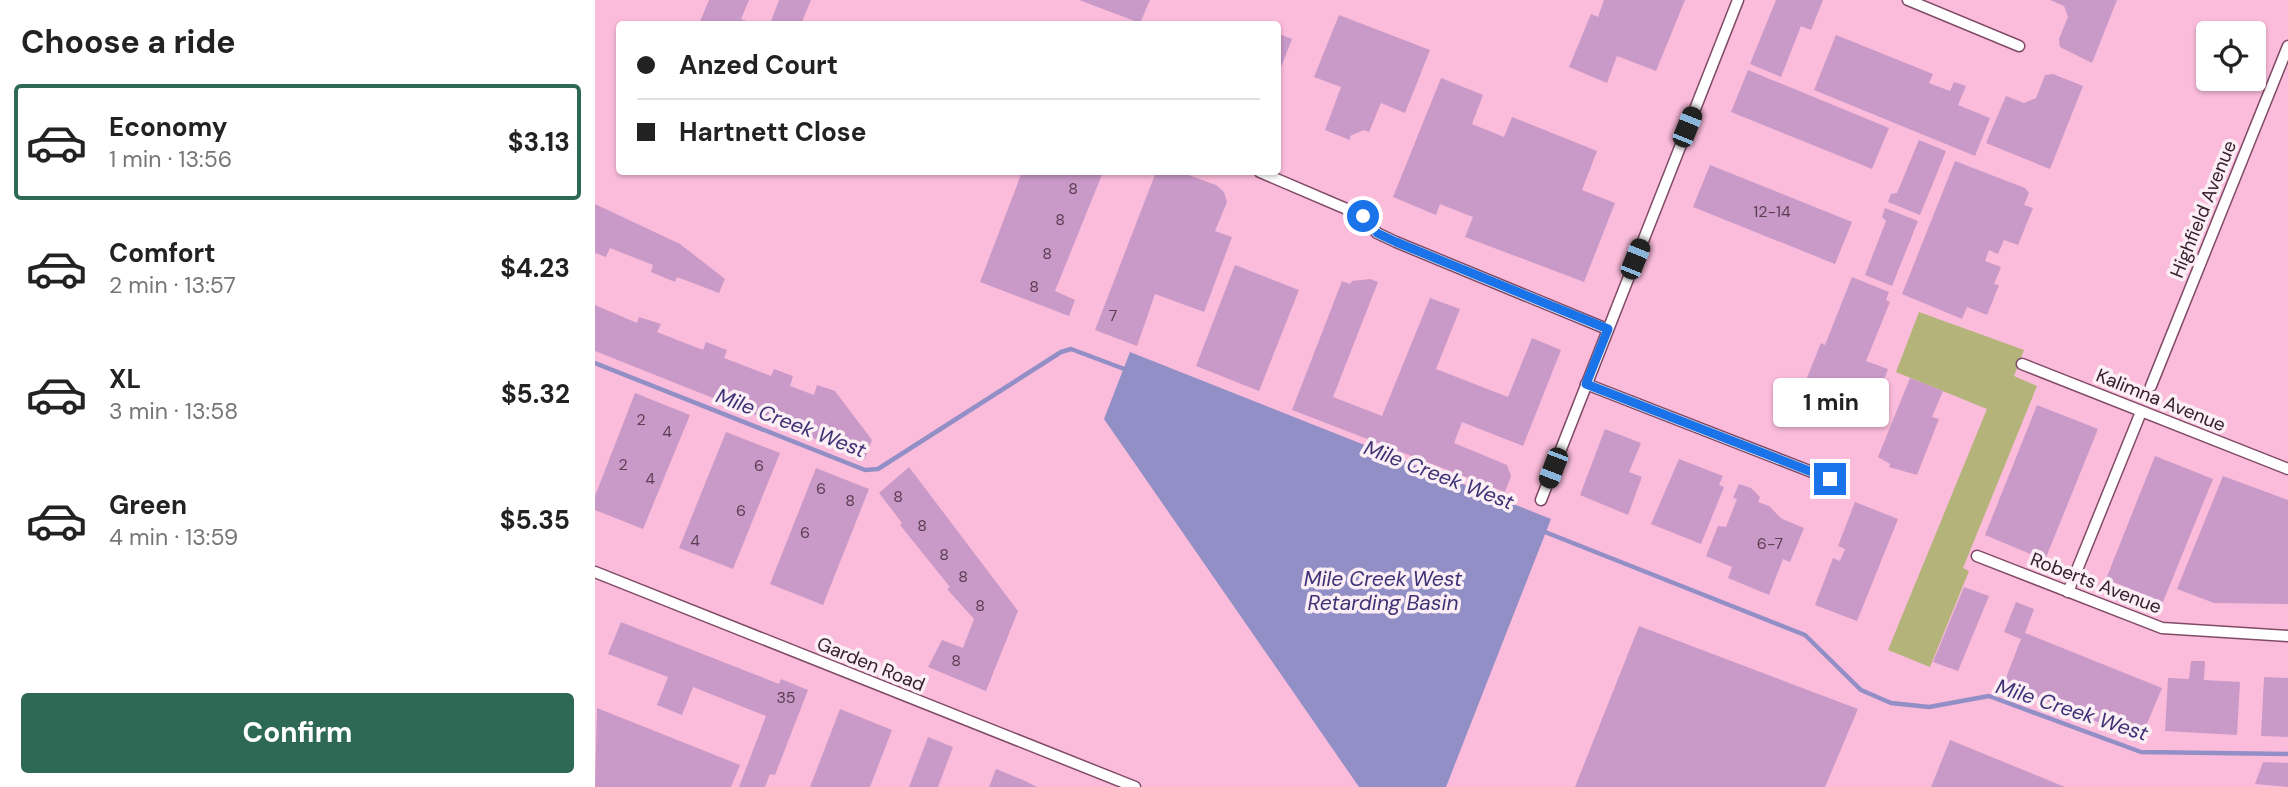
<!DOCTYPE html>
<meta charset="utf-8">
<style>
:root{--surface:#fff;--page:#f2f2f2;--text:#222;--muted:#767676;--line:#e0e0e0;--accent:#2d6954}
body{margin:0;font-family:"DM Sans",sans-serif;background:var(--page);color:var(--text);height:100vh;display:flex;flex-direction:column;font-size:26px;white-space:nowrap}
*{box-sizing:border-box;margin:0}
p{font-size:23px;color:var(--muted)}
.icon{flex:none;width:38px;height:38px;fill:none;stroke:currentColor;stroke-width:2;stroke-linecap:round;stroke-linejoin:round}
.map{position:relative;flex:1;overflow:hidden}
.drawer{display:flex;flex-direction:column;background:var(--surface);width:595px}
.drawer>*{flex:none}
.banner{position:absolute;left:21px;top:21px;width:665px;height:154px;border-radius:7px;box-shadow:0 2px 5px #0004;display:grid;align-content:center;height:154px;padding:0 21px;background:var(--surface)}
.buttons{position:absolute;left:1601px;top:21px;display:grid;gap:14px}
.buttons a{display:grid;place-items:center;width:70px;height:70px;border-radius:7px;background:var(--surface);box-shadow:0 2px 5px #0004;font-size:35px}
.end{position:absolute;width:32px;height:32px;margin:-16px;border:9px solid #1a73e8;background:#fff;box-shadow:0 0 0 4px #fff}
.from{border-radius:50%}
.bubble{position:absolute;height:49px;border-radius:7px;background:var(--surface);box-shadow:0 2px 5px #0004;font-size:23px;font-weight:700;line-height:49px;text-align:center}
.car{position:absolute;width:21px;height:42px;margin:-21px -10px;border-radius:9px;box-shadow:0 0 5px 2px #0007;background:linear-gradient(#222 24%,#8ab4d8 0 40%,#222 0 76%,#8ab4d8 0 86%,#222 0)}
.banner b{display:flex;align-items:center;gap:24px;height:66px;font-size:26px}
.banner b+b{border-top:2px solid var(--line)}
.banner i{width:18px;height:18px;background:var(--text)}
ul{padding:0;list-style:none}
li{display:flex;align-items:center;gap:21px;height:116px;margin:0 14px 10px;padding:0 7px;border:4px solid transparent;border-radius:7px}
li div{flex:1}
li b{display:block;font-size:26px}
li em{font-style:normal;font-weight:700}
li.current{border-color:var(--accent)}
li>.icon{width:63px;height:63px;stroke-width:1.5}
h2{padding:0 21px;font-size:32px;line-height:84px}
.button{display:flex;gap:14px;margin-top:auto;padding:14px 21px}
.button a{flex:1;height:80px;border-radius:7px;background:var(--accent);color:#fff;font-size:28px;font-weight:700;line-height:80px;text-align:center}
main{display:flex;flex:1;min-height:0}
.map>svg:first-child{display:block}
.green{fill:#b3b37a}
.water{fill:#928ec6}
.lines{fill:none;stroke-linecap:round;stroke-linejoin:round}
.stream{stroke:#928ec6;stroke-width:4.5}
.building{fill:#c99ac7}
.street-casing{stroke:#804b67;stroke-width:13}
.street{stroke:#fff;stroke-width:10}
.route{stroke:#1a73e8;stroke-width:9}
.labels{text-anchor:middle;dominant-baseline:central;stroke-width:7;stroke-linejoin:round;paint-order:stroke}
.number-label{font-size:16px;fill:#5c3e53}
.street-label{font-size:19px;fill:#37202c;stroke:#fbeef4}
.water-label{font-size:21px;font-style:italic;fill:#3e3276;stroke:#fbeef4}
</style>
<main>
<section class="drawer">
<h2>Choose a ride</h2>
<ul>
<li class="current"><svg class="icon" aria-label="car" viewBox="0 0 24 24"><path d="M5 17H2v-5l4-1 3-4h7l3 4 3 1v5h-3M9 17h6M6 11h13"/><circle cx="7" cy="17" r="2"/><circle cx="17" cy="17" r="2"/></svg><div><b>Economy</b><p>1 min · 13:56</p></div><em>$3.13</em></li>
<li><svg class="icon" aria-label="car" viewBox="0 0 24 24"><path d="M5 17H2v-5l4-1 3-4h7l3 4 3 1v5h-3M9 17h6M6 11h13"/><circle cx="7" cy="17" r="2"/><circle cx="17" cy="17" r="2"/></svg><div><b>Comfort</b><p>2 min · 13:57</p></div><em>$4.23</em></li>
<li><svg class="icon" aria-label="car" viewBox="0 0 24 24"><path d="M5 17H2v-5l4-1 3-4h7l3 4 3 1v5h-3M9 17h6M6 11h13"/><circle cx="7" cy="17" r="2"/><circle cx="17" cy="17" r="2"/></svg><div><b>XL</b><p>3 min · 13:58</p></div><em>$5.32</em></li>
<li><svg class="icon" aria-label="car" viewBox="0 0 24 24"><path d="M5 17H2v-5l4-1 3-4h7l3 4 3 1v5h-3M9 17h6M6 11h13"/><circle cx="7" cy="17" r="2"/><circle cx="17" cy="17" r="2"/></svg><div><b>Green</b><p>4 min · 13:59</p></div><em>$5.35</em></li>
</ul>
<div class="button"><a>Confirm</a></div>
</section>
<div class="map">
<svg width="1693" height="787" viewBox="0 0 1693 787">
<rect width="100%" height="100%" fill="#fbbcdb"/>
<!-- green -->
<path class="green" d="M 1324,312 L 1429,350 L 1419,376 L 1442,386 L 1368,568 L 1374,571 L 1335,667 L 1293,650 L 1392,409 L 1301,372 Z"/>
<!-- water -->
<path class="water" d="M 535,352 L 956,519 L 851,787 L 764,787 L 509,419 Z"/>
<g class="lines">
<!-- stream -->
<g class="stream">
<path d="M 0,363 L 270,470 L 283,469 L 466,352 L 476,349 L 532,370"/>
<path d="M 945,530 L 1210,635 L 1266,690 L 1296,703 L 1334,707 L 1394,696 L 1546,752 L 1693,754"/>
</g>
</g>
<!-- building -->
<g class="building">
<path d="M 114,0 L 154,0 L 146,19 L 160,24 L 104,24 Z"/>
<path d="M 184,0 L 216,0 L 206,24 L 175,24 Z"/>
<path d="M 484,0 L 555,0 L 545,23 Z"/>
<path d="M 1009,0 L 1090,0 L 1061,71 L 1022,56 L 1012,83 L 974,67 L 996,14 L 1003,17 Z"/>
<path d="M 1181,0 L 1228,0 L 1216,30 L 1206,26 L 1186,77 L 1155,64 Z"/>
<path d="M 1455,0 L 1522,0 L 1497,63 L 1465,47 L 1464,39 L 1473,17 L 1469,6 Z"/>
<path d="M 744,15 L 835,50 L 810,113 L 786,103 L 774,132 L 769,130 L 755,136 L 755,140 L 730,130 L 746,87 L 719,77 Z"/>
<path d="M 682,33 L 697,39 L 683,75 L 682,75 Z"/>
<path d="M 1241,35 L 1338,74 L 1334,83 L 1355,91 L 1359,82 L 1371,86 L 1363,105 L 1395,118 L 1380,156 L 1219,90 Z"/>
<path d="M 1153,70 L 1294,128 L 1277,169 L 1136,112 Z"/>
<path d="M 1458,74 L 1488,86 L 1455,169 L 1391,143 L 1411,96 L 1429,103 L 1441,98 L 1450,75 Z"/>
<path d="M 846,78 L 888,95 L 877,124 L 909,137 L 917,117 L 1002,151 L 987,190 L 1020,203 L 989,282 L 870,237 L 878,217 L 845,204 L 841,215 L 798,197 Z"/>
<path d="M 1324,140 L 1351,151 L 1325,215 L 1293,202 L 1296,194 L 1302,193 Z"/>
<path d="M 1360,161 L 1430,188 L 1434,193 L 1429,205 L 1438,208 L 1423,245 L 1409,240 L 1403,254 L 1394,250 L 1390,261 L 1406,267 L 1399,284 L 1404,285 L 1392,315 L 1372,307 L 1367,319 L 1307,294 Z"/>
<path d="M 1115,165 L 1257,222 L 1240,264 L 1098,207 Z"/>
<path d="M 427,172 L 508,172 L 460,291 L 480,300 L 474,316 L 385,282 Z"/>
<path d="M 561,172 L 585,172 L 621,185 L 629,192 L 632,202 L 620,231 L 637,237 L 609,312 L 560,294 L 542,346 L 500,330 Z"/>
<path d="M 0,204 L 85,244 L 130,279 L 124,293 L 82,277 L 80,282 L 56,272 L 58,265 L 15,248 L 11,257 L 0,253 Z"/>
<path d="M 1290,208 L 1323,221 L 1297,286 L 1270,275 L 1291,221 L 1287,217 Z"/>
<path d="M 640,265 L 704,290 L 664,391 L 601,366 Z"/>
<path d="M 1257,277 L 1294,292 L 1291,300 L 1295,302 L 1271,361 L 1293,369 L 1275,416 L 1246,401 L 1241,411 L 1229,406 L 1231,394 L 1209,385 L 1226,343 L 1230,345 Z"/>
<path d="M 775,279 L 783,282 L 738,397 L 787,416 L 835,298 L 865,309 L 841,369 L 913,397 L 937,338 L 966,350 L 928,446 L 867,422 L 859,443 L 912,465 L 916,476 L 910,492 L 697,410 L 747,281 L 755,284 L 757,281 Z"/>
<path d="M 0,305 L 42,323 L 44,317 L 66,324 L 62,332 L 108,350 L 111,342 L 132,350 L 129,358 L 176,376 L 179,369 L 198,376 L 195,386 L 219,395 L 222,385 L 240,391 L 277,440 L 270,459 L 0,351 Z"/>
<path d="M 1315,378 L 1348,391 L 1337,417 L 1344,419 L 1322,475 L 1294,467 L 1295,464 L 1283,457 Z"/>
<path d="M 40,393 L 95,415 L 48,529 L 0,510 L 0,496 Z"/>
<path d="M 1442,405 L 1503,429 L 1450,560 L 1390,535 Z"/>
<path d="M 1010,429 L 1046,443 L 1034,472 L 1047,477 L 1033,515 L 985,495 Z"/>
<path d="M 131,432 L 185,453 L 138,569 L 84,548 Z"/>
<path d="M 1560,456 L 1618,479 L 1568,602 L 1511,579 Z"/>
<path d="M 1084,459 L 1128,476 L 1124,485 L 1129,487 L 1106,544 L 1056,524 Z"/>
<path d="M 314,467 L 423,611 L 391,691 L 333,667 L 347,640 L 368,648 L 379,619 L 352,589 L 355,587 L 305,525 L 307,523 L 284,493 Z"/>
<path d="M 221,468 L 274,489 L 228,605 L 175,584 Z"/>
<path d="M 1628,476 L 1693,500 L 1693,604 L 1619,603 L 1582,589 Z"/>
<path d="M 1144,484 L 1156,488 L 1165,497 L 1163,502 L 1174,506 L 1187,519 L 1209,528 L 1195,562 L 1188,559 L 1174,595 L 1133,578 L 1137,567 L 1111,556 L 1123,526 L 1131,527 L 1142,499 L 1138,498 Z"/>
<path d="M 1260,502 L 1303,519 L 1262,621 L 1220,605 L 1238,558 L 1245,561 L 1250,549 L 1243,546 Z"/>
<path d="M 1369,587 L 1394,596 L 1363,671 L 1338,662 Z"/>
<path d="M 1421,602 L 1439,609 L 1430,633 L 1567,688 L 1551,726 L 1512,726 L 1409,683 L 1426,639 L 1409,632 Z"/>
<path d="M 26,622 L 184,684 L 186,679 L 213,690 L 180,775 L 175,774 L 170,787 L 144,787 L 171,716 L 98,687 L 87,715 L 62,705 L 73,677 L 13,654 Z"/>
<path d="M 1044,626 L 1263,709 L 1230,787 L 980,787 Z"/>
<path d="M 1596,661 L 1610,661 L 1609,680 L 1645,682 L 1642,735 L 1570,731 L 1573,678 L 1594,679 Z"/>
<path d="M 1669,677 L 1693,678 L 1693,737 L 1666,736 Z"/>
<path d="M 2,708 L 145,765 L 136,787 L 0,787 Z"/>
<path d="M 245,709 L 297,730 L 275,787 L 215,787 Z"/>
<path d="M 333,737 L 358,747 L 343,787 L 314,787 Z"/>
<path d="M 1355,740 L 1470,787 L 1336,787 Z"/>
<path d="M 1668,762 L 1693,763 L 1693,787 L 1660,784 Z"/>
<path d="M 401,769 L 428,780 L 442,787 L 394,787 Z"/>
</g>
<g class="lines">
<defs>
<g id="street">
<path d="M 1313,0 L 1424,46"/>
<path d="M 665,172 L 768,216 L 782,233 L 801,242 L 1012,329"/>
<path d="M 1427,364 L 1693,469"/>
<path d="M 991,384 L 1235,479"/>
<path d="M 1556,386 L 1693,46"/>
<path d="M 946,500 L 1143,0"/>
<path d="M 1382,556 L 1567,628 L 1693,636"/>
<path d="M 0,572 L 540,787"/>
<path d="M 1473,592 L 1546,412"/>
</g>
</defs>
<!-- street casing -->
<use href="#street" class="street-casing"/>
<!-- street -->
<use href="#street" class="street"/>
</g>
<g class="lines">
<!-- route -->
<path class="route" d="M 768,216 L 782,233 L 801,242 L 1013,329 L 991,384 L 1235,479"/>
</g>
<g class="labels">
<!-- number labels -->
<g class="number-label">
<text x="478" y="188">8</text>
<text x="1177" y="211">12-14</text>
<text x="465" y="219">8</text>
<text x="452" y="253">8</text>
<text x="439" y="286">8</text>
<text x="518" y="315">7</text>
<text x="46" y="419">2</text>
<text x="72" y="431">4</text>
<text x="28" y="464">2</text>
<text x="164" y="465">6</text>
<text x="55" y="478">4</text>
<text x="226" y="488">6</text>
<text x="303" y="496">8</text>
<text x="255" y="500">8</text>
<text x="146" y="510">6</text>
<text x="327" y="525">8</text>
<text x="210" y="532">6</text>
<text x="100" y="540">4</text>
<text x="1175" y="543">6-7</text>
<text x="349" y="554">8</text>
<text x="368" y="576">8</text>
<text x="385" y="605">8</text>
<text x="361" y="660">8</text>
<text x="191" y="697">35</text>
</g>
<!-- street labels -->
<g class="street-label">
<text transform="translate(1608 209) rotate(-68)">Highfield Avenue</text>
<text transform="translate(1566 400) rotate(22)">Kalimna Avenue</text>
<text transform="translate(1501 583) rotate(21)">Roberts Avenue</text>
<text transform="translate(276 664) rotate(22)">Garden Road</text>
</g>
<!-- water labels -->
<g class="water-label">
<text transform="translate(196 423) rotate(21)">Mile Creek West</text>
<text transform="translate(844 475) rotate(21)">Mile Creek West</text>
<text x="788" y="579">Mile Creek West<tspan x="788" dy="24">Retarding Basin</tspan></text>
<text transform="translate(1477 710) rotate(18)">Mile Creek West</text>
</g>
</g>
</svg>
<div class="buttons">
<a><svg class="icon" aria-label="locate" viewBox="0 0 24 24"><circle cx="12" cy="12" r="6"/><path d="M12 2v4M12 18v4M2 12h4M18 12h4"/></svg></a>
</div>
<i class="end from" style="left:768px;top:216px"></i>
<i class="end" style="left:1235px;top:479px"></i>
<div class="bubble" style="left:1178px;top:378px;width:116px">1 min</div>
<i class="car" style="left:1092px;top:127px;rotate:22deg"></i>
<i class="car" style="left:1040px;top:259px;rotate:22deg"></i>
<i class="car" style="left:958px;top:468px;rotate:201deg"></i>
<div class="banner">
<b><i class="from"></i>Anzed Court</b>
<b><i></i>Hartnett Close</b>
</div>
</div>
</main>
